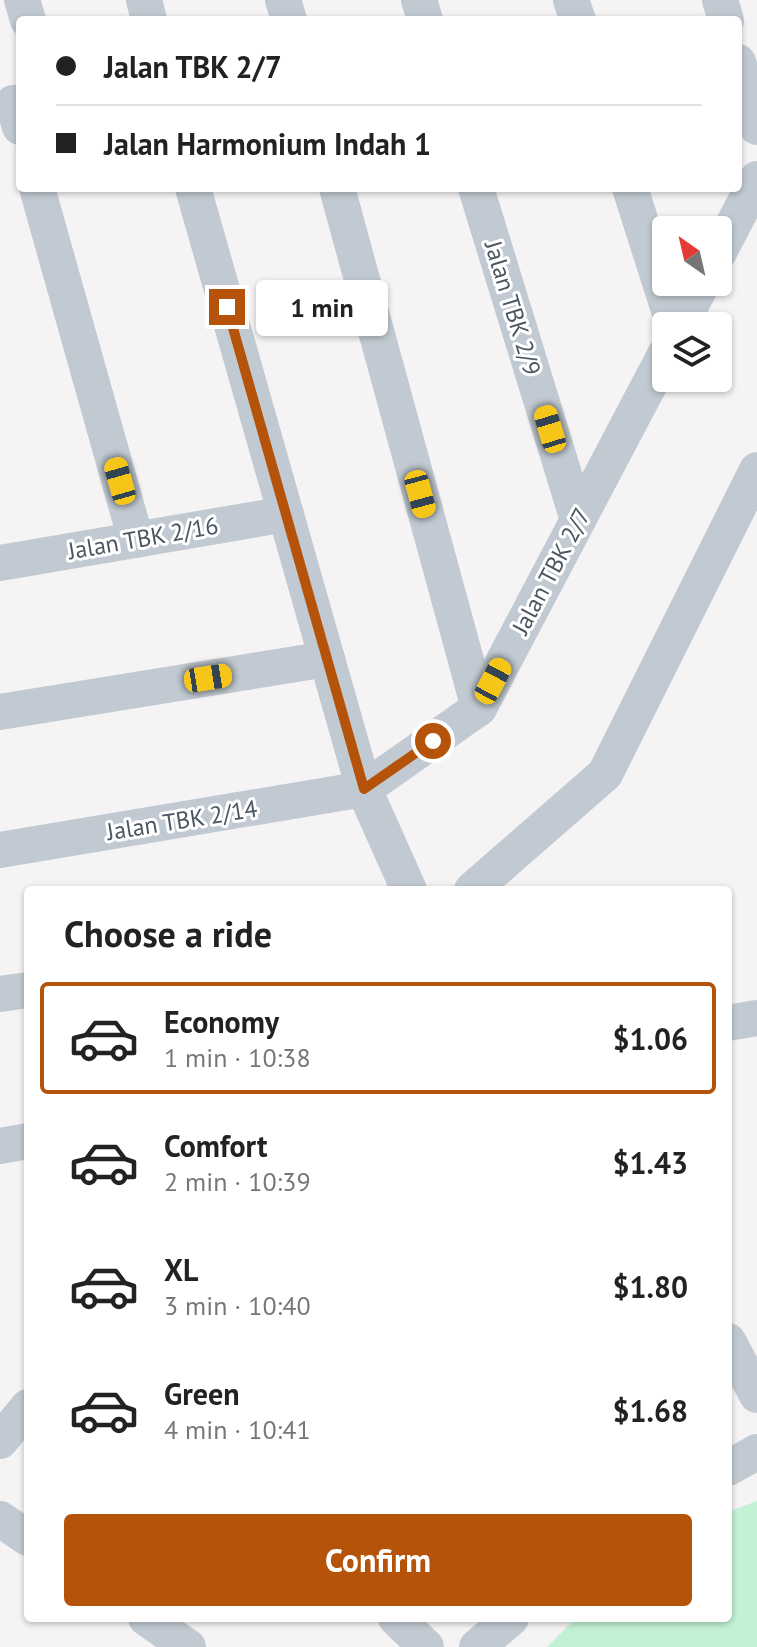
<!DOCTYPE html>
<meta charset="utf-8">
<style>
:root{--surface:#fff;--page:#f2f2f2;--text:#222;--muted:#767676;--line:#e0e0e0;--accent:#b45309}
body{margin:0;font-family:"PT Sans",sans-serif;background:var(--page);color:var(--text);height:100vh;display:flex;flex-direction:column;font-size:30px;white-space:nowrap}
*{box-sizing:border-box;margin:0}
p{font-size:26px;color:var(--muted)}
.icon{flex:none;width:44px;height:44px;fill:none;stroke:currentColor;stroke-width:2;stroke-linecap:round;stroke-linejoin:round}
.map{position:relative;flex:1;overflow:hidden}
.details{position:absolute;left:24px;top:886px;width:708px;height:736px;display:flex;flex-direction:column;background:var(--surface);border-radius:8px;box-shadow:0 2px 6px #0004}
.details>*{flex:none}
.banner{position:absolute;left:16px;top:16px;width:726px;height:176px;border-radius:8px;box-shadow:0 2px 6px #0004;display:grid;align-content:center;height:176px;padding:0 40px;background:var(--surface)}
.needle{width:52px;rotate:326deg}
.buttons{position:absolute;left:652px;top:216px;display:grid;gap:16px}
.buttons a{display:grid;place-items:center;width:80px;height:80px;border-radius:8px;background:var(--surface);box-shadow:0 2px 6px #0004;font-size:40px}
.end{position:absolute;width:36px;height:36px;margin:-18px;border:10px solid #b45309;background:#fff;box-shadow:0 0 0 4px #fff}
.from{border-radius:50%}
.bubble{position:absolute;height:56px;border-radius:8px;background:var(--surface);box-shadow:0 2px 6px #0004;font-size:26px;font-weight:600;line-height:56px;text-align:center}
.car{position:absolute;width:24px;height:48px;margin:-24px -12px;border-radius:10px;box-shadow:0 0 6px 2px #0007;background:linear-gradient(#f5c518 24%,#345 0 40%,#f5c518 0 76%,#345 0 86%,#f5c518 0)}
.banner b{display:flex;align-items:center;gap:28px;height:76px;font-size:30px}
.banner b+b{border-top:2px solid var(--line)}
.banner i{width:20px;height:20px;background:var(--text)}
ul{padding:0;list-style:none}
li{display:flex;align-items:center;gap:24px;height:112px;margin:0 16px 12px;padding:0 24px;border:4px solid transparent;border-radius:8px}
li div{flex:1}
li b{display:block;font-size:30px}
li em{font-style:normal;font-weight:600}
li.current{border-color:var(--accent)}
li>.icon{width:72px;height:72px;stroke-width:1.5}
h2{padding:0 40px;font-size:36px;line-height:96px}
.button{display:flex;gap:16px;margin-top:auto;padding:16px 40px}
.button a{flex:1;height:92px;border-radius:8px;background:var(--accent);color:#fff;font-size:32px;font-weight:600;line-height:92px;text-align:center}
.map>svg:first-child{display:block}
.green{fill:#c3f1d5}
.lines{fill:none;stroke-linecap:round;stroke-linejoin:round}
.minor{stroke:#c1cad2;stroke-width:36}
.route{stroke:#b45309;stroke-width:10}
.labels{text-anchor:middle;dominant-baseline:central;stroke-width:6;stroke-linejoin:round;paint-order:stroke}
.street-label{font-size:24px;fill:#4a5661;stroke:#fff}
</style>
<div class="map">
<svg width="757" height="1647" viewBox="0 0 757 1647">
<rect width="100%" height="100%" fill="#f5f3f3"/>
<!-- green -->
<path class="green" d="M 757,1501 L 757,1647 L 547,1647 L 576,1618 L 728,1618 L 728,1512 Z"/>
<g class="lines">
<!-- minor -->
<g class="minor">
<path d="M 22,0 L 28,20"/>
<path d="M 144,0 L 149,20"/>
<path d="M 283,0 L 289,20"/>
<path d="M 419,0 L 425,20"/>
<path d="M 571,0 L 578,20"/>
<path d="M 720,0 L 726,20"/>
<path d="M 738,62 L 757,127"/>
<path d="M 13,103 L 20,127"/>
<path d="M 37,188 L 136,540"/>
<path d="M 193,188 L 364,789 L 409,890"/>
<path d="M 337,188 L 479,708"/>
<path d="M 476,188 L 578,520"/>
<path d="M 630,188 L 674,326"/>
<path d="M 718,254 L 757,179"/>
<path d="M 680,326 L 703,282"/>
<path d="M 0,563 L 286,514"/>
<path d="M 0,712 L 327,659"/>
<path d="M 0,850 L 364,789 L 479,708 L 666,353"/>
<path d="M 472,890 L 605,774 L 757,470"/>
<path d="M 0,994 L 28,990"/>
<path d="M 728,1023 L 757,1018"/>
<path d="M 0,1146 L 28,1141"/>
<path d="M 728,1341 L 757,1395"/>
<path d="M 0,1441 L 28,1407"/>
<path d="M 728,1468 L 757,1452"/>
<path d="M 0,1519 L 28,1538"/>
<path d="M 146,1618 L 188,1647"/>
<path d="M 396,1618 L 426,1647"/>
<path d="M 477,1647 L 511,1618"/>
</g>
</g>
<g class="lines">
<!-- route -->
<path class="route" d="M 227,307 L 364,789 L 433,741"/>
</g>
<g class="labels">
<!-- street labels -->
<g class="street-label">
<text transform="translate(513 308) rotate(73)">Jalan TBK 2/9</text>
<text transform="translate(143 538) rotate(-10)">Jalan TBK 2/16</text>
<text transform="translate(551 571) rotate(-62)">Jalan TBK 2/7</text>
<text transform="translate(182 820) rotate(-9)">Jalan TBK 2/14</text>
</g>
</g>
</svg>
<div class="buttons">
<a><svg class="needle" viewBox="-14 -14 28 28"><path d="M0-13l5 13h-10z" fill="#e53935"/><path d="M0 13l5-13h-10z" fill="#767676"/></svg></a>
<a><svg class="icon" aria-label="layers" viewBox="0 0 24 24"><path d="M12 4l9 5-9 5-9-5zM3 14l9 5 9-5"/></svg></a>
</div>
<i class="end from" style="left:433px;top:741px"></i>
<i class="end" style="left:227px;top:307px"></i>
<div class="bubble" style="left:256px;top:280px;width:132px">1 min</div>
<i class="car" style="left:550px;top:429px;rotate:343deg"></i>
<i class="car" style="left:120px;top:481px;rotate:344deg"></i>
<i class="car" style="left:420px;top:494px;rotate:165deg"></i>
<i class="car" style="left:208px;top:678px;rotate:81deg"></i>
<i class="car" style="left:493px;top:681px;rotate:28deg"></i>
<div class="banner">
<b><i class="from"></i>Jalan TBK 2/7</b>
<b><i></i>Jalan Harmonium Indah 1</b>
</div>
<section class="details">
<h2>Choose a ride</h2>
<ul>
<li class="current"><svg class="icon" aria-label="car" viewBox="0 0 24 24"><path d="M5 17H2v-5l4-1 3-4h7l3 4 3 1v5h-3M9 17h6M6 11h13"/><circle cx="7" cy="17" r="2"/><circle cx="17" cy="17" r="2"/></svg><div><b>Economy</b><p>1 min · 10:38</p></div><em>$1.06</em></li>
<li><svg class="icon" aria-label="car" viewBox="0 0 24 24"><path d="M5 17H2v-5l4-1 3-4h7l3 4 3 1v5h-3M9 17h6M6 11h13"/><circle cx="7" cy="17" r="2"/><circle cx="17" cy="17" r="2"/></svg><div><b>Comfort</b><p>2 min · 10:39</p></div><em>$1.43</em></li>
<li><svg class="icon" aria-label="car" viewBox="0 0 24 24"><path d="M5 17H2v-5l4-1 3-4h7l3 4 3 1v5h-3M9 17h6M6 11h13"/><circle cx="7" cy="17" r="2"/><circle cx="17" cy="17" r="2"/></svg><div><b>XL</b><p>3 min · 10:40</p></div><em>$1.80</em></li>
<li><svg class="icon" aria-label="car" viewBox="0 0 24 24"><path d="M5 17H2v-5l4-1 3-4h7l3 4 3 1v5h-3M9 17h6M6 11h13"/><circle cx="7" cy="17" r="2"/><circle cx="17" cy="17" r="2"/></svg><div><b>Green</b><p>4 min · 10:41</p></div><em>$1.68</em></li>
</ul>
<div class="button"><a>Confirm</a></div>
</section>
</div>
